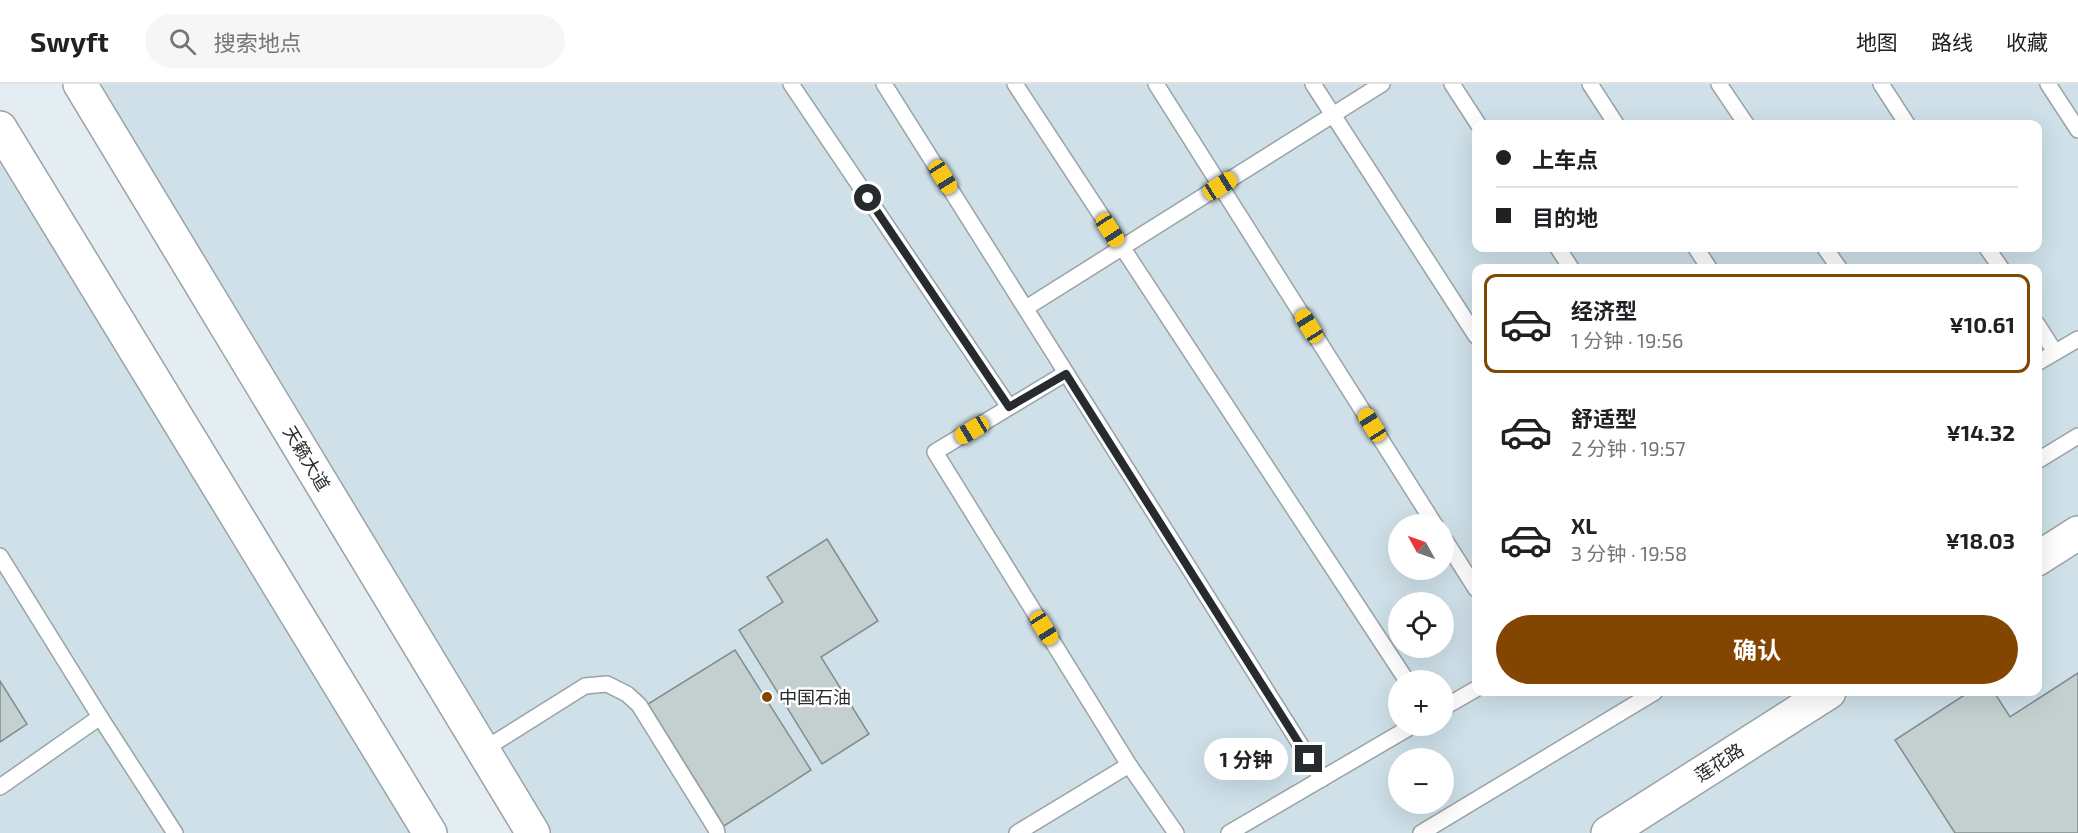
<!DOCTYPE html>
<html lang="zh">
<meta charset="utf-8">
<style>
:root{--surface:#fff;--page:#f6f6f6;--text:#202124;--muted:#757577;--line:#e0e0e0;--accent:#824601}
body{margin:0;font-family:"Exo 2","Noto Sans SC",sans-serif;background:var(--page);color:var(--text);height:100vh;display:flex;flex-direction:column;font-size:22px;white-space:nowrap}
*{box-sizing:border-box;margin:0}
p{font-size:20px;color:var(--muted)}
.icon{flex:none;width:33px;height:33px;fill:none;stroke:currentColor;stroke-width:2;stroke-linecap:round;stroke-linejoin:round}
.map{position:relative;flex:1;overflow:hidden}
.sheet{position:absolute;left:1472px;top:180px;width:570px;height:432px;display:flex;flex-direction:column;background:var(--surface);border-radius:12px;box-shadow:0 6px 24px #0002}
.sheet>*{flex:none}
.guide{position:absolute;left:1472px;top:36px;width:570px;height:132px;border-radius:12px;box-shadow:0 6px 24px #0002;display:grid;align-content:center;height:132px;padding:0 24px;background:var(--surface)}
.needle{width:39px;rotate:310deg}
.controls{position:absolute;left:1388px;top:430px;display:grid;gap:12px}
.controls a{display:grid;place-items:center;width:66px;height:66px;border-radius:50%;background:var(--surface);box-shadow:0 6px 24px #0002;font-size:30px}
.end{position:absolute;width:27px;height:27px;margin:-14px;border:8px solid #272b2d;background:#fff;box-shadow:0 0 0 3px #fff}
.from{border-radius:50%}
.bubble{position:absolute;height:42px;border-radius:21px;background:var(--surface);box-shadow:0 6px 24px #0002;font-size:20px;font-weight:700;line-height:42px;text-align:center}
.car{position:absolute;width:18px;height:36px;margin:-18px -9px;border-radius:8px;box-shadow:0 0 4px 2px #0007;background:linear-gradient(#f5c518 24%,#345 0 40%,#f5c518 0 76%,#345 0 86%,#f5c518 0)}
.guide b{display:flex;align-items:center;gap:21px;height:57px;font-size:22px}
.guide b+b{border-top:2px solid var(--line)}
.guide i{width:15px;height:15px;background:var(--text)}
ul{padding:10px 0 0;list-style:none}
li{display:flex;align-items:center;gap:18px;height:99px;margin:0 12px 9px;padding:0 12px;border:3px solid transparent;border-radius:12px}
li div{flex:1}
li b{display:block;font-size:22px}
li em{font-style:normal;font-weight:700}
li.selected{border-color:var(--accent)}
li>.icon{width:54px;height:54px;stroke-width:1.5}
.cta{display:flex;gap:12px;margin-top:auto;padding:12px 24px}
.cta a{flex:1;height:69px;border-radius:36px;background:var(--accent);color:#fff;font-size:24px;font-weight:700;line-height:69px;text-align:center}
header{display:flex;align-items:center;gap:36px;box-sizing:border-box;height:84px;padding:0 30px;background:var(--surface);border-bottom:2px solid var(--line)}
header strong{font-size:28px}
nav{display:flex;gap:33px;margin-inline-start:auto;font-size:21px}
.search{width:420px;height:54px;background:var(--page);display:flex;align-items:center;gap:15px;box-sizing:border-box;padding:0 21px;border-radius:33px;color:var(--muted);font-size:22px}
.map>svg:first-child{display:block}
.built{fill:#cfe0e9;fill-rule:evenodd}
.building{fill:#c4d0d0;stroke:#828e8d;stroke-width:1.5}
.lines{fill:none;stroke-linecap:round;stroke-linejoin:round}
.service-casing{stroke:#99a2a7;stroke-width:18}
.tertiary-casing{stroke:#99a2a7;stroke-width:36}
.secondary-casing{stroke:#99a2a7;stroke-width:36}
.service{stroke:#fff;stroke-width:15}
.tertiary{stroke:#fff;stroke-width:33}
.secondary{stroke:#fff;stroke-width:33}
.route{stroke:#272b2d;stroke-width:8}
.poi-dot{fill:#824601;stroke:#fff;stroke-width:2}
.labels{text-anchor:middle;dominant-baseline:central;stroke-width:5;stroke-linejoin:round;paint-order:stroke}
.street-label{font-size:18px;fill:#272b2d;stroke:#fff}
.poi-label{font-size:18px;fill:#272b2d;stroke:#fff;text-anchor:start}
</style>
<header>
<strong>Swyft</strong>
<div class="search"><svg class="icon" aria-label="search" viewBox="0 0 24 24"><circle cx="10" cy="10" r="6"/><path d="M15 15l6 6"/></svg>搜索地点</div>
<nav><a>地图</a><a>路线</a><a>收藏</a></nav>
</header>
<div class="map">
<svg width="2078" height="749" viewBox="0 0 2078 749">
<rect width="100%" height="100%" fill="#e3edf2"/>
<!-- built -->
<g class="built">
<path d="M 77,0 L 2078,0 L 2078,749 L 532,749 ZM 1476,40 L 2037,40 L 2037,164 L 1476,164 ZM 1476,184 L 2037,184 L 2037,608 L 1476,608 ZM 1398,441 L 1443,441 L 1443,486 L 1398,486 ZM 1398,519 L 1443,519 L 1443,564 L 1398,564 ZM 1398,597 L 1443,597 L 1443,642 L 1398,642 ZM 1398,675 L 1443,675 L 1443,720 L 1398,720 Z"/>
<path d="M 0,44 L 430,749 L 0,749 Z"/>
</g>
<!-- building -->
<g class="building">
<path d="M 827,455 L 878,537 L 821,573 L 869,650 L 822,680 L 739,546 L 783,518 L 767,493 Z"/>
<path d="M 735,566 L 811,686 L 724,742 L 648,620 Z"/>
<path d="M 2078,589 L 2078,749 L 1955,749 L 1895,656 L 1969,608 L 1994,608 L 2010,633 Z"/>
<path d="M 0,597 L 27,640 L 0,658 Z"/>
</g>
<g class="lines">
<defs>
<g id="service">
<path d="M 791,0 L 1009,323"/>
<path d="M 884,0 L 1322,695"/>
<path d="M 1015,0 L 1407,597"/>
<path d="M 1156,0 L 1435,441"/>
<path d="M 1313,0 L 1476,252"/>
<path d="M 1452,0 L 1478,40"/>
<path d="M 1590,0 L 1616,40"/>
<path d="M 1719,0 L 1746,40"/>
<path d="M 1881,0 L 1907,40"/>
<path d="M 2048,0 L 2078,46"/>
<path d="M 1558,164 L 1571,184"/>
<path d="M 1696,164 L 1709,184"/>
<path d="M 1825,164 L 1839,184"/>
<path d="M 1987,164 L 2001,184"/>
<path d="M 1026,224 L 1382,0"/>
<path d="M 2037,240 L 2055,268"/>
<path d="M 2037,279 L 2078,255"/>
<path d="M 2037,377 L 2078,352"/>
<path d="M 1443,453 L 1476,505"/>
<path d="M 0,472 L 100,633 L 0,703"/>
<path d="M 1443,624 L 1476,605"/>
<path d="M 100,633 L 175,749"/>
<path d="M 483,666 L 585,602 L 607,600 L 627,610 L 639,621 L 716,745 L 717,749"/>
<path d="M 1129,681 L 1176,749"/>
<path d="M 1017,749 L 1129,681 L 935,368 L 1066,289"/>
<path d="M 1229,749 L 1412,642"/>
<path d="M 1421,749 L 1655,608"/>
</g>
<g id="tertiary">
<path d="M 2037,475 L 2078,449"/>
<path d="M 1608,749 L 1829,608"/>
</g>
<g id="secondary">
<path d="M 80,0 L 533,749"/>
<path d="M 0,44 L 430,749"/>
</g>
</defs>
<!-- service casing -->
<use href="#service" class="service-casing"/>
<!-- tertiary casing -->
<use href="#tertiary" class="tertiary-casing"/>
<!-- secondary casing -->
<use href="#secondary" class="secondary-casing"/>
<!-- service -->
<use href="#service" class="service"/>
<!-- tertiary -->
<use href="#tertiary" class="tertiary"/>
<!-- secondary -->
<use href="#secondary" class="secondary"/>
</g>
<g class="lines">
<!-- route -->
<path class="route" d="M 868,114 L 1009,323 L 1066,290 L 1309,675"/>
</g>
<!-- markers -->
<circle class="poi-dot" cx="767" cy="613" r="6"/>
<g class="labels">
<!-- street labels -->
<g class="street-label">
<text transform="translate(307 374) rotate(59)">天籁大道</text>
<text transform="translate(1719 678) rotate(-33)">莲花路</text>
</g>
<!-- poi labels -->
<g class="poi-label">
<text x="779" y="613">中国石油</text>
</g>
</g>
</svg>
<div class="controls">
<a><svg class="needle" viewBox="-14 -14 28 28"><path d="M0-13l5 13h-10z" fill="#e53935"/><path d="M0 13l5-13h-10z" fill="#757577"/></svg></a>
<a><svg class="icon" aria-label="locate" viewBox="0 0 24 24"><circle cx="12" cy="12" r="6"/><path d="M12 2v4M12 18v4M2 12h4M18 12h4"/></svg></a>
<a>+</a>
<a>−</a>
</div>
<i class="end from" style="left:868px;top:114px"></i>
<i class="end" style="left:1309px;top:675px"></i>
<div class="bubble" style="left:1204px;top:654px;width:84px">1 分钟</div>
<i class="car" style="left:943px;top:93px;rotate:148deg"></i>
<i class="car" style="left:1220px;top:102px;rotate:58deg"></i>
<i class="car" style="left:1110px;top:146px;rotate:147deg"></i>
<i class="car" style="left:1309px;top:242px;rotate:328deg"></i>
<i class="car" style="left:1372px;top:341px;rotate:328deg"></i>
<i class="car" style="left:972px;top:346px;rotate:239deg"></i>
<i class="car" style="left:1044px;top:544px;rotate:148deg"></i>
<div class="guide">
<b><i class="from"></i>上车点</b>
<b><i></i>目的地</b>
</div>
<section class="sheet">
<ul>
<li class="selected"><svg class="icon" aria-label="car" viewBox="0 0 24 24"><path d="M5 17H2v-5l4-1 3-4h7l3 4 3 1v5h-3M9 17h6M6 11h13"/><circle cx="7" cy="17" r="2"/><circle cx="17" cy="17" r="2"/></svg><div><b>经济型</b><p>1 分钟 · 19:56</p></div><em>¥10.61</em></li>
<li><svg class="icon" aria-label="car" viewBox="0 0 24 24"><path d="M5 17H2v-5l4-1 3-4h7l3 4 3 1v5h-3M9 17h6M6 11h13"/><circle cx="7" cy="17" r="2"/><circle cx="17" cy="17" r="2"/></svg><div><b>舒适型</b><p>2 分钟 · 19:57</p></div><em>¥14.32</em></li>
<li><svg class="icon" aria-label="car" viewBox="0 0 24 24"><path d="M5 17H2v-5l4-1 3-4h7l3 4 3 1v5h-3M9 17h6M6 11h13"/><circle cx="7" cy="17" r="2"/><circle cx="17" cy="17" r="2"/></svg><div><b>XL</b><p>3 分钟 · 19:58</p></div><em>¥18.03</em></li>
</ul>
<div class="cta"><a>确认</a></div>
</section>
</div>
